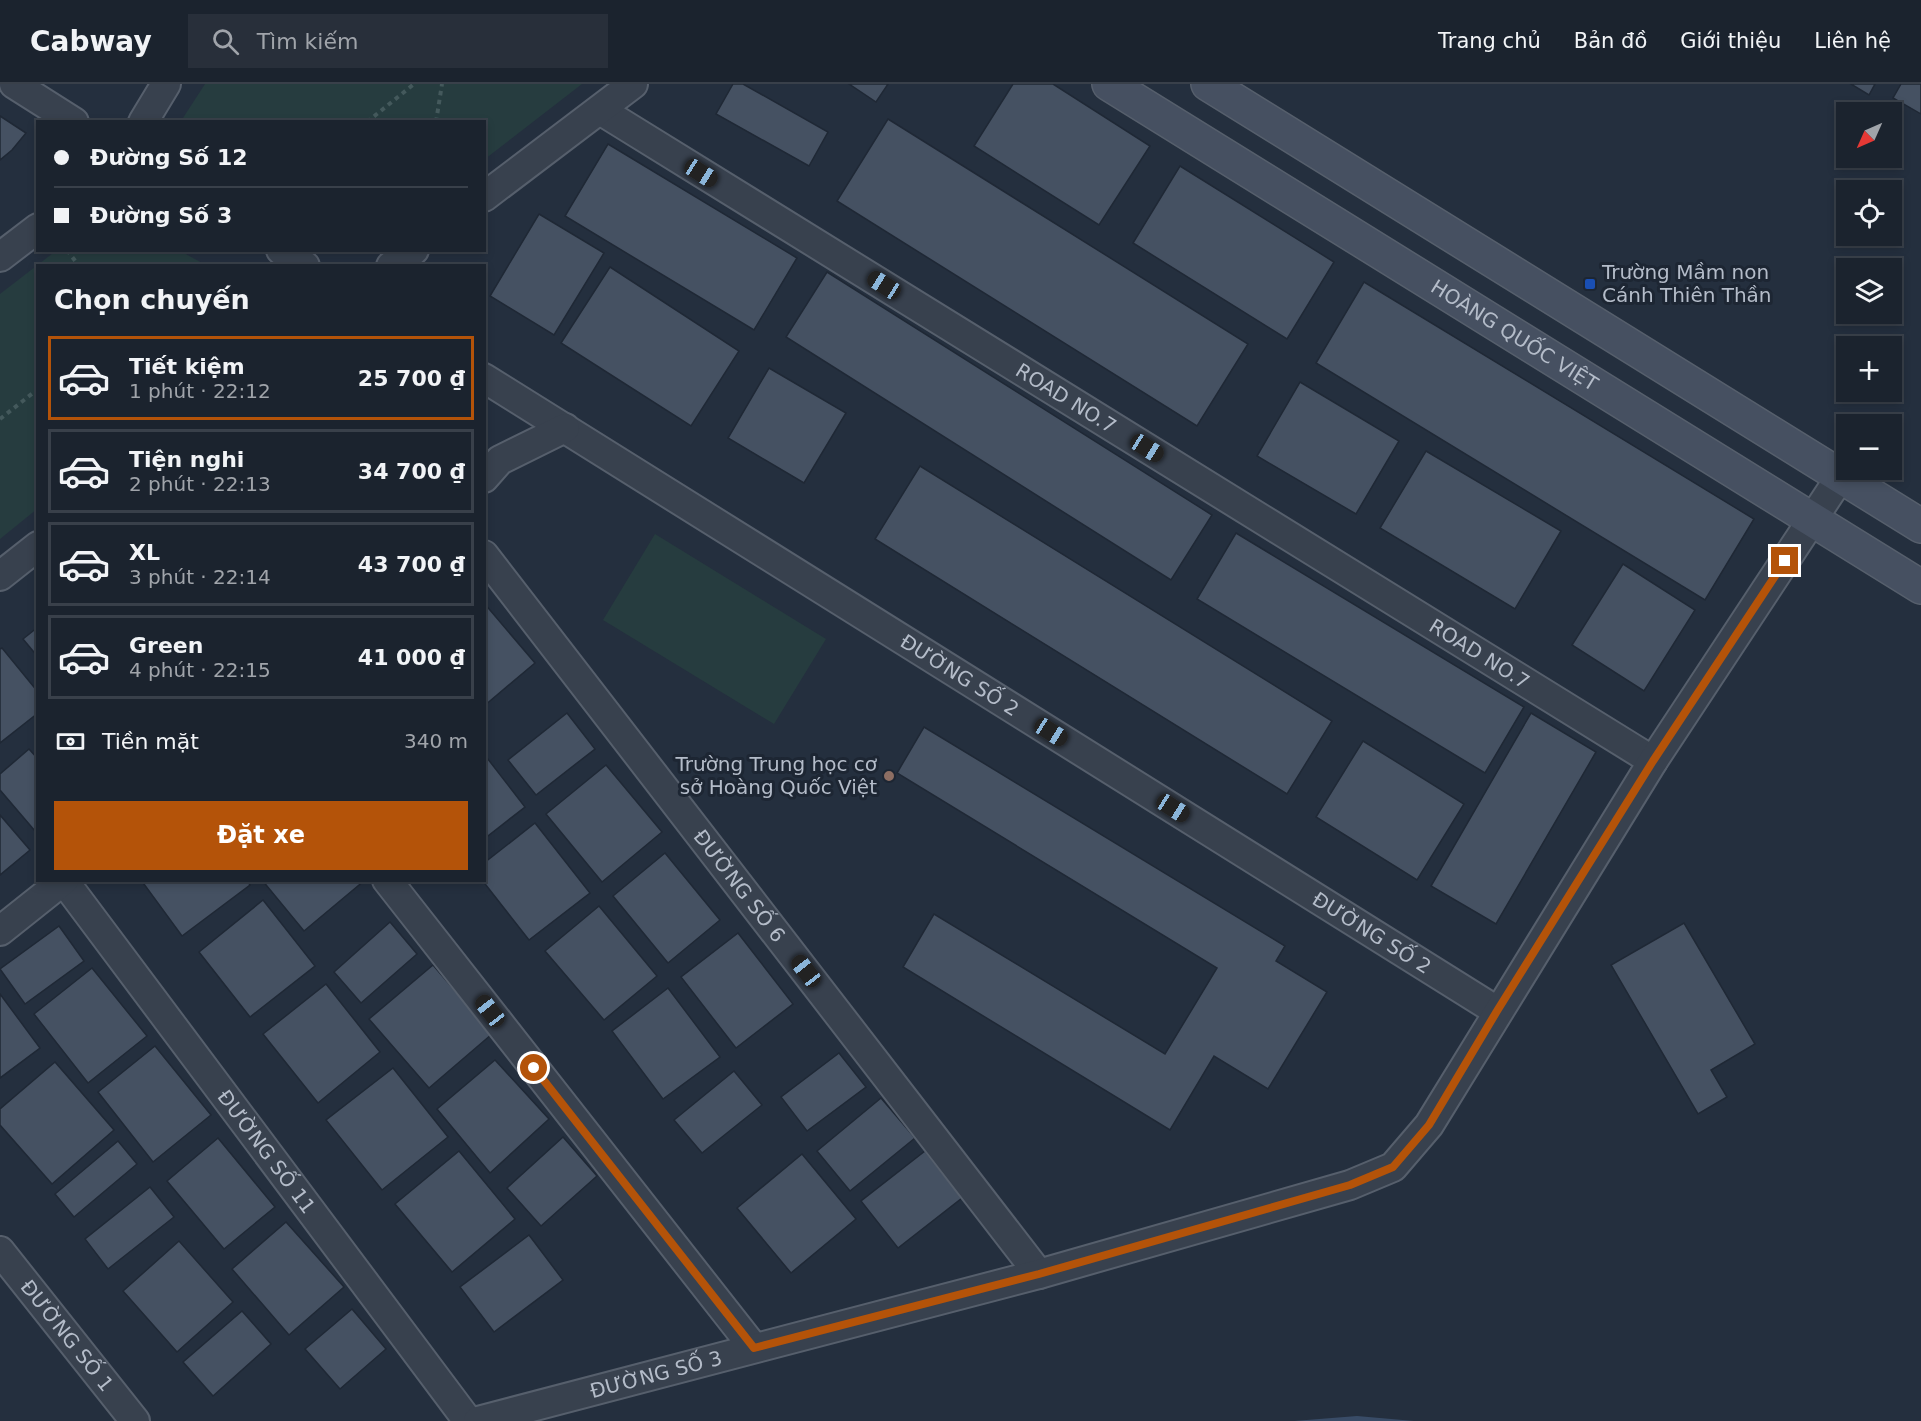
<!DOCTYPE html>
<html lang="vi">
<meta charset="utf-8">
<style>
:root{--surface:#1b232e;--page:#282f3a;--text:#f1f3f6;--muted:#a0a4aa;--line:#39404a;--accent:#b45309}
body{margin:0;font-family:"DejaVu Sans",sans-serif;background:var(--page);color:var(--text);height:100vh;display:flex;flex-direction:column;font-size:22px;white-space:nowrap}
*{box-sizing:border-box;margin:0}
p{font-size:20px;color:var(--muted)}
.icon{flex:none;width:33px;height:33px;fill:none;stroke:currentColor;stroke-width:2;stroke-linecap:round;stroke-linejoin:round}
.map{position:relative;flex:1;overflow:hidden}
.details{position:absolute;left:36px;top:180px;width:450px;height:618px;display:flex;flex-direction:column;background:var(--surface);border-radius:0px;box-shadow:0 3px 9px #0003,0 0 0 2px var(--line)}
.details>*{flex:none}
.hud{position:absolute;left:36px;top:36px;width:450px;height:132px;border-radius:0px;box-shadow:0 3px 9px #0003,0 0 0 2px var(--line);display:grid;align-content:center;height:132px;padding:0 18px;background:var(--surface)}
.needle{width:39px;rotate:225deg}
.fabs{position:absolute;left:1836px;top:18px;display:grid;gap:12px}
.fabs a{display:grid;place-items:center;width:66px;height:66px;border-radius:0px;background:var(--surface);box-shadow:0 3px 9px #0003,0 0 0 2px var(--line);font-size:30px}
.end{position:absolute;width:27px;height:27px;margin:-14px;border:8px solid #b45309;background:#fff;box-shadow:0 0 0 3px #fff}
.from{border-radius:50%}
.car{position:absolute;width:18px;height:36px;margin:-18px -9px;border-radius:8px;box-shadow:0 0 4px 2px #0007;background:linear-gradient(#222 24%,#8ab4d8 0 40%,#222 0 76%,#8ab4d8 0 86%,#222 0)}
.hud b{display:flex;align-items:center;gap:21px;height:57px;font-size:22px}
.hud b+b{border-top:2px solid var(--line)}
.hud i{width:15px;height:15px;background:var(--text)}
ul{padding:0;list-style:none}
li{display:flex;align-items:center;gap:18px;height:84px;margin:0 12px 9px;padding:0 6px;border:3px solid var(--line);border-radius:0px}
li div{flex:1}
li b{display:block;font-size:22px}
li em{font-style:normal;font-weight:700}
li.current{border-color:var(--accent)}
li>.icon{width:54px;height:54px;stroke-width:1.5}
h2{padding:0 18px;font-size:27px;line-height:72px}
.pay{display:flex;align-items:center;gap:15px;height:66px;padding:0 18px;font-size:22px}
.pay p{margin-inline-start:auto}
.cta{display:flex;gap:12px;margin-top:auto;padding:12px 18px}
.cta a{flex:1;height:69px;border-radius:0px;background:var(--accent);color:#fff;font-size:24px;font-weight:700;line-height:69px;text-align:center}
header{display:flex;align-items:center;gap:36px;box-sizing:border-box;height:84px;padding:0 30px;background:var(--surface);border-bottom:2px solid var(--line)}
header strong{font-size:28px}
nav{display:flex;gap:33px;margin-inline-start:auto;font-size:21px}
.search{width:420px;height:54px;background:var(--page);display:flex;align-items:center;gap:15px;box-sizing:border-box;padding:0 21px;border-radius:0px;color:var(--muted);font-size:22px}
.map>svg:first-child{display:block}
.green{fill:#263c3f}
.water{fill:#394c67}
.building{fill:#455162;stroke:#1f2835;stroke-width:1.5}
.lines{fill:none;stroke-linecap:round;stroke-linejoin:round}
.minor-casing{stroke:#565f6c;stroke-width:32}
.secondary-casing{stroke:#565f6c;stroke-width:36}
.path{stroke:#44595c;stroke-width:4;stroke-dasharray:4.5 4.5;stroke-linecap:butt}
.minor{stroke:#38414e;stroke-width:28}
.secondary{stroke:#465061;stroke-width:33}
.route{stroke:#b45309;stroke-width:8}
.transit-dot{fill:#1a4fb4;stroke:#1d2633;stroke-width:2}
.education-dot{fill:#8d6e63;stroke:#1d2633;stroke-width:2}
.labels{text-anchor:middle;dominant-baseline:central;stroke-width:6;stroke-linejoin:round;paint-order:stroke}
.poi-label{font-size:20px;fill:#b4bcc9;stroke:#1d2633;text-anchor:start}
.street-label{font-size:20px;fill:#b4bcc9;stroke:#1d2633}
</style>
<header>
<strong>Cabway</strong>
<div class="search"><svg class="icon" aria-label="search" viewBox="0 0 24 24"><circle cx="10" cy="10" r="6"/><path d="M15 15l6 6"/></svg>Tìm kiếm</div>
<nav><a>Trang chủ</a><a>Bản đồ</a><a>Giới thiệu</a><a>Liên hệ</a></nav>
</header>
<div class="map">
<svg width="1921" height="1337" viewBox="0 0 1921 1337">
<rect width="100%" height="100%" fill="#242f3e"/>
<!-- green -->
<g class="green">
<path d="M 205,0 L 582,0 L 485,75 L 484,38 L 181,37 Z"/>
<path d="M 57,166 L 180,167 L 206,181 L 38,182 L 37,425 L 0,455 L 0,210 Z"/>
<path d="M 655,450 L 826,555 L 774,640 L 603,536 Z"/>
</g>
<!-- water -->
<path class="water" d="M 1357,1332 L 1414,1337 L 1294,1337 Z"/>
<!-- building -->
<g class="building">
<path d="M 733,0 L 743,0 L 828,48 L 809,82 L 716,30 Z"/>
<path d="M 849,0 L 888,0 L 876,18 Z"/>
<path d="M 1013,0 L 1053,0 L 1150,62 L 1099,141 L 974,62 Z"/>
<path d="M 1851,0 L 1875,0 L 1869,11 Z"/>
<path d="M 1901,0 L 1921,0 L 1921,30 L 1893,14 Z"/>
<path d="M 0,32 L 26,49 L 12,66 L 0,76 Z"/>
<path d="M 888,35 L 1248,260 L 1197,342 L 837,117 Z"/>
<path d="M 608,60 L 797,174 L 754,246 L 565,132 Z"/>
<path d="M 1180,82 L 1334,178 L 1287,255 L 1133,159 Z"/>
<path d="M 539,130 L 604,169 L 554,251 L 490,212 Z"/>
<path d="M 610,183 L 739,267 L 691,342 L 561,259 Z"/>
<path d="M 827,188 L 1212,431 L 1171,496 L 786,253 Z"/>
<path d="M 1364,198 L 1754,435 L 1705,516 L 1316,279 Z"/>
<path d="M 769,284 L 846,329 L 804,399 L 728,354 Z"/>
<path d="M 1300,298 L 1399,357 L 1356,430 L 1257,372 Z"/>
<path d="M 1426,367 L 1561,447 L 1515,525 L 1380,444 Z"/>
<path d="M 920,382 L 1332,637 L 1287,710 L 875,455 Z"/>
<path d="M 1236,449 L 1524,623 L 1485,689 L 1197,515 Z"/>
<path d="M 1623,480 L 1695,526 L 1644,607 L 1572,561 Z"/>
<path d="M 484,519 L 535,579 L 484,622 Z"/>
<path d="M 38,543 L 38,573 L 23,555 Z"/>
<path d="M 2,564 L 38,608 L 38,629 L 0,659 L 0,565 Z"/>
<path d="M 567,629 L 595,665 L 536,711 L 508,676 Z"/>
<path d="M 1531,629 L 1596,668 L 1496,840 L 1431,802 Z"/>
<path d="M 924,643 L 1285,862 L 1276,877 L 1327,908 L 1268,1005 L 1214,972 L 1170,1046 L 903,883 L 934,830 L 1165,970 L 1217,884 L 897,689 Z"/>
<path d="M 1363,657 L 1464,720 L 1417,796 L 1316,733 Z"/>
<path d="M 29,665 L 38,675 L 38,745 L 35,747 L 0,706 L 0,690 Z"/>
<path d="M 484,670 L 525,723 L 484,755 Z"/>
<path d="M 606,681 L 662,748 L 602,798 L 546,730 Z"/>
<path d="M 0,731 L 30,766 L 0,791 Z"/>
<path d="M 535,739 L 590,809 L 529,856 L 482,796 L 484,796 L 484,779 Z"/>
<path d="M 665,769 L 720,836 L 668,879 L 613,812 Z"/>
<path d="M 141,796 L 247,796 L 250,801 L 182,852 Z"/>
<path d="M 262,796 L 365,796 L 304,847 Z"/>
<path d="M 263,816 L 315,882 L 250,933 L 199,868 Z"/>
<path d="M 599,822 L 657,892 L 604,936 L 545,867 Z"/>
<path d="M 390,838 L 417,870 L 361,919 L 334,888 Z"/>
<path d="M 1684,839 L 1755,960 L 1711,986 L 1727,1013 L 1698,1030 L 1611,881 Z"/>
<path d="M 59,842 L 84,877 L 25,920 L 0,885 Z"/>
<path d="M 738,849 L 793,920 L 736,964 L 681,893 Z"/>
<path d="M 433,881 L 492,950 L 429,1004 L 369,935 Z"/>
<path d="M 92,884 L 147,952 L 88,999 L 34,930 Z"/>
<path d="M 326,900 L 380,968 L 318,1019 L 263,950 Z"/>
<path d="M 668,904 L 720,973 L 663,1015 L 612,947 Z"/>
<path d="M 0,910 L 40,964 L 0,994 Z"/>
<path d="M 155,962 L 211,1031 L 153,1078 L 98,1008 Z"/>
<path d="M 839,969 L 866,1003 L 807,1047 L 781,1013 Z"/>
<path d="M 495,976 L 549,1035 L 490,1089 L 437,1025 Z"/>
<path d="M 55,978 L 114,1046 L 52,1100 L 0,1041 L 0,1025 Z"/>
<path d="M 393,984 L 448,1053 L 382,1106 L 326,1036 Z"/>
<path d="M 734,987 L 762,1021 L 702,1069 L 674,1036 Z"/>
<path d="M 881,1014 L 915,1054 L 850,1107 L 817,1067 Z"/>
<path d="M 563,1053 L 597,1092 L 541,1142 L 507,1104 Z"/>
<path d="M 218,1054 L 275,1123 L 224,1165 L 167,1097 Z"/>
<path d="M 118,1057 L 137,1080 L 74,1133 L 55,1110 Z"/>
<path d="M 459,1067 L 515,1135 L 452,1188 L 395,1120 Z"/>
<path d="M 925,1067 L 962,1114 L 898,1164 L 861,1117 Z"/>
<path d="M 802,1070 L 856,1135 L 791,1189 L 737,1124 Z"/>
<path d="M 150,1103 L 174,1133 L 108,1185 L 85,1155 Z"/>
<path d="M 286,1138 L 344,1203 L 289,1251 L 232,1185 Z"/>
<path d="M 529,1151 L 563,1196 L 494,1248 L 460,1203 Z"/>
<path d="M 179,1157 L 233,1218 L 177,1268 L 123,1207 Z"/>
<path d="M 352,1225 L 386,1265 L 340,1305 L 305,1265 Z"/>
<path d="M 242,1227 L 271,1260 L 213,1312 L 183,1278 Z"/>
</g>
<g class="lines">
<defs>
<g id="minor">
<path d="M 14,0 L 74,38"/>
<path id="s1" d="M 600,26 L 1653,677"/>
<path d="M 143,38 L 166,0"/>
<path d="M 484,113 L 633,0"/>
<path d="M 281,166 L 305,182"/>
<path d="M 0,173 L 38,144"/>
<path d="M 391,182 L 414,166"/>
<path id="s2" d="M 484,294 L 1497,927"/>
<path d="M 484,394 L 500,376 L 565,344"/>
<path id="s3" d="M 484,471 L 1039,1190"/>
<path d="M 0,492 L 38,462"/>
<path d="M 387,796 L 754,1264"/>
<path id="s4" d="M 64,797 L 468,1337"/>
<path d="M 0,847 L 64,796"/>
<path id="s5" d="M 0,1167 L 135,1337"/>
<path id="s6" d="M 478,1337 L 1039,1190 L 1350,1101 L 1393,1083 L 1429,1041 L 1653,677 L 1841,392"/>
</g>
<g id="secondary">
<path id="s7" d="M 1109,0 L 1921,503"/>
<path d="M 1208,0 L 1921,442"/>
</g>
</defs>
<!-- minor casing -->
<use href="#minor" class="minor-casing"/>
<!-- secondary casing -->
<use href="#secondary" class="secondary-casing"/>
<!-- path -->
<g class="path">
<path d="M 367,38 L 414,0"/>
<path d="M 436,38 L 442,0"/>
<path d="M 67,166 L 79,182"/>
<path d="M 0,335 L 38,305"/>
</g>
<!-- minor -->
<use href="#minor" class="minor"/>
<!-- secondary -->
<use href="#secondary" class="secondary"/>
</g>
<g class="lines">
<!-- route -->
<path class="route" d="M 534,984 L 754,1264 L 1039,1190 L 1350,1101 L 1393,1083 L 1429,1041 L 1497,927 L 1653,677 L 1785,477"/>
</g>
<!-- markers -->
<rect class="transit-dot" x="1584" y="194" width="12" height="12" rx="3"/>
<circle class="education-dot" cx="889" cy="692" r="6"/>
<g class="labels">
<!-- poi labels -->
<g class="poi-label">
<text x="1602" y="188">Trường Mầm non<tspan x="1602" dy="23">Cánh Thiên Thần</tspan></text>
<text x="877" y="680" text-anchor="end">Trường Trung học cơ<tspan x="877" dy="23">sở Hoàng Quốc Việt</tspan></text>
</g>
<!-- street labels -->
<g class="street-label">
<text stroke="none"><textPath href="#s7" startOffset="477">HOÀNG QUỐC VIỆT</textPath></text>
<text stroke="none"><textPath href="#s1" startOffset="548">ROAD NO.7</textPath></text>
<text stroke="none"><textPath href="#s1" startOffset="1034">ROAD NO.7</textPath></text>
<text stroke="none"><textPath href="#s2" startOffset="561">ĐƯỜNG SỐ 2</textPath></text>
<text stroke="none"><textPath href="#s3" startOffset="418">ĐƯỜNG SỐ 6</textPath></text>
<text stroke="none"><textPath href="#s2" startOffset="1047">ĐƯỜNG SỐ 2</textPath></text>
<text stroke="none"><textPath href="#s4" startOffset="338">ĐƯỜNG SỐ 11</textPath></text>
<text stroke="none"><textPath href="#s5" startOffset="108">ĐƯỜNG SỐ 1</textPath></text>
<text stroke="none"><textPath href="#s6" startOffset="184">ĐƯỜNG SỐ 3</textPath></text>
</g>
</g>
</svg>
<div class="fabs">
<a><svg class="needle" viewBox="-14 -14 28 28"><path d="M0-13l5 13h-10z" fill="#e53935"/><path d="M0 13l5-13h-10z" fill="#a0a4aa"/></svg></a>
<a><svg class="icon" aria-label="locate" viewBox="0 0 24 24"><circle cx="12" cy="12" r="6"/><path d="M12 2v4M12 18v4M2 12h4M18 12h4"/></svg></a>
<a><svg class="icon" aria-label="layers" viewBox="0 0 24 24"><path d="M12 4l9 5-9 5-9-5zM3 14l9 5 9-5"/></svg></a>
<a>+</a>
<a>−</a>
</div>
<i class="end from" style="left:534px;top:984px"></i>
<i class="end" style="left:1785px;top:477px"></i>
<i class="car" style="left:701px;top:89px;rotate:122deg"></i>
<i class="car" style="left:884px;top:201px;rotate:302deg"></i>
<i class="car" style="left:1147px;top:364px;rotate:122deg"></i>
<i class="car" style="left:1051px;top:648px;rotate:122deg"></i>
<i class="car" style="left:1173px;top:724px;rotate:122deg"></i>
<i class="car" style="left:806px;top:887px;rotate:322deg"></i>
<i class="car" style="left:490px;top:927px;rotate:322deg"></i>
<div class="hud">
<b><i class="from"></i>Đường Số 12</b>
<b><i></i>Đường Số 3</b>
</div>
<section class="details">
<h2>Chọn chuyến</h2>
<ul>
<li class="current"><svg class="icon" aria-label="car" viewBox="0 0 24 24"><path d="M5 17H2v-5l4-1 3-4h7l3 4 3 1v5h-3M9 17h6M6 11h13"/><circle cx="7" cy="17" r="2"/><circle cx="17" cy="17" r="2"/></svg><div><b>Tiết kiệm</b><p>1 phút · 22:12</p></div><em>25 700 ₫</em></li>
<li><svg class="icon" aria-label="car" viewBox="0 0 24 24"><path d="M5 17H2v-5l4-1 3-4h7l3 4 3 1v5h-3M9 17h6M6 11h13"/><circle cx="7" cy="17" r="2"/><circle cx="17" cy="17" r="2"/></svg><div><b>Tiện nghi</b><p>2 phút · 22:13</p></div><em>34 700 ₫</em></li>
<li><svg class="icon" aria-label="car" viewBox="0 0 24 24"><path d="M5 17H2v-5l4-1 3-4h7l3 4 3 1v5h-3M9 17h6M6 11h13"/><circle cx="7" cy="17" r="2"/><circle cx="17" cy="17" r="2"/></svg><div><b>XL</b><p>3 phút · 22:14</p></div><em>43 700 ₫</em></li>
<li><svg class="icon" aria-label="car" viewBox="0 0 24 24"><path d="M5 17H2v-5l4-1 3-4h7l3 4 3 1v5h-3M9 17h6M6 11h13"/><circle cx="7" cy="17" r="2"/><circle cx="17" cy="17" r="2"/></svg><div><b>Green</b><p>4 phút · 22:15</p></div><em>41 000 ₫</em></li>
</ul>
<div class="pay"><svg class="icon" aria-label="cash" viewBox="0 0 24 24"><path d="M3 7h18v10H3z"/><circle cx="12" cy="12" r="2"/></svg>Tiền mặt<p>340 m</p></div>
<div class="cta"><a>Đặt xe</a></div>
</section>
</div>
